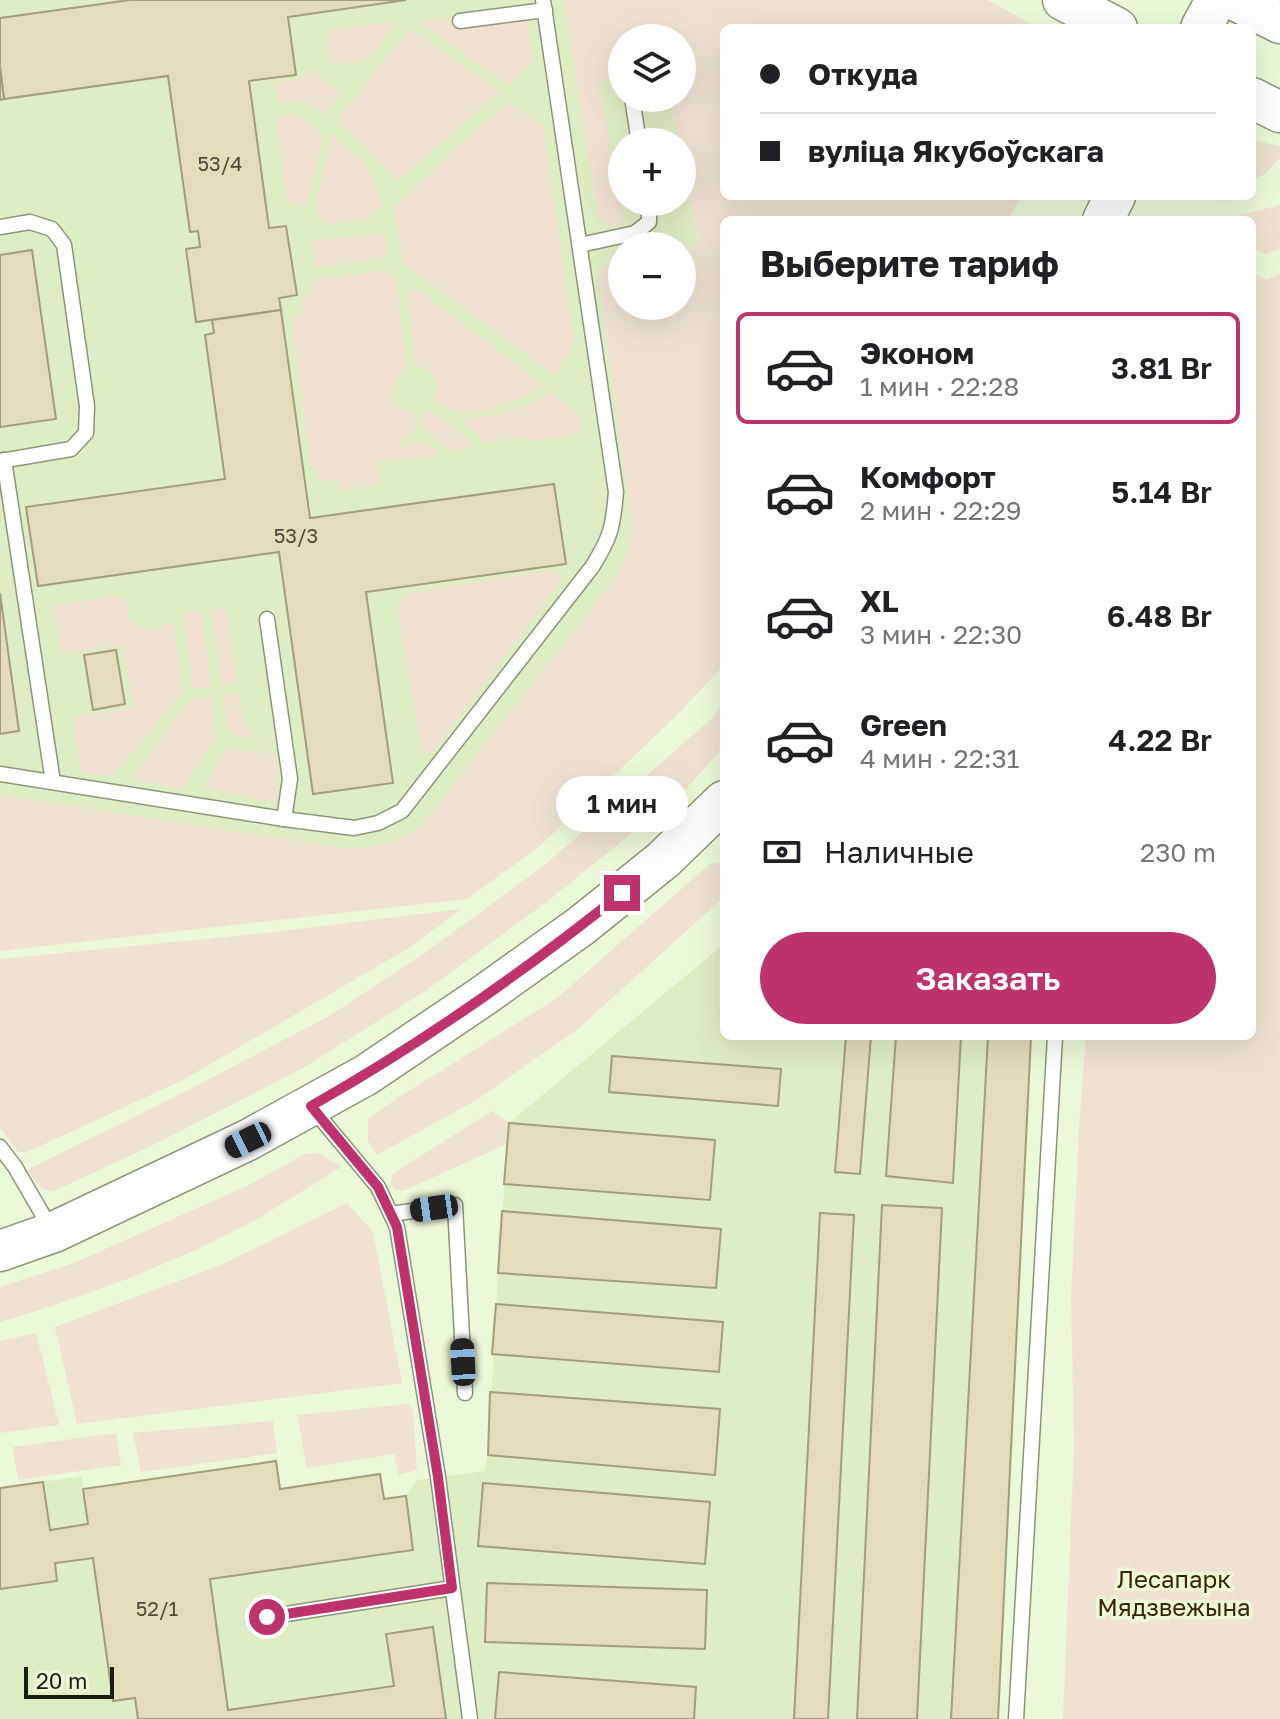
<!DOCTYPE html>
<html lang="ru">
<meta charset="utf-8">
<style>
:root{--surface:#fff;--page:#f6f6f6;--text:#202124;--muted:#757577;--line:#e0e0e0;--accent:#be336b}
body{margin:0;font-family:"Golos Text",sans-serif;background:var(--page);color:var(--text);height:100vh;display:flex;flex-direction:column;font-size:30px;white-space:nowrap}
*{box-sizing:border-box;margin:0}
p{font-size:26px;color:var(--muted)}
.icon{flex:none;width:44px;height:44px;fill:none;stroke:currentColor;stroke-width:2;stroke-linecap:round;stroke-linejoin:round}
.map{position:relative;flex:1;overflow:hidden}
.details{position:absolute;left:720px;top:216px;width:536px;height:824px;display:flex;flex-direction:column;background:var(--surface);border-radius:12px;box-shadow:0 8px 32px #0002}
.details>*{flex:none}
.banner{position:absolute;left:720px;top:24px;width:536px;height:176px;border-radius:12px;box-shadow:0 8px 32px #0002;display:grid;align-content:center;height:176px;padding:0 40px;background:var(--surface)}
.controls{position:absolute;left:608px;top:24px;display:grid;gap:16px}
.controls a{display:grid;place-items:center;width:88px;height:88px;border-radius:50%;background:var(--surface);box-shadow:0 8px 32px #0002;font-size:40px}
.scale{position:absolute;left:24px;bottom:20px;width:90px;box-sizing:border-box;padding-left:8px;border:4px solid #181c11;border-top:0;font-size:22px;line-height:28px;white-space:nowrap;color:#181c11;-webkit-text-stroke:6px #ecf9d8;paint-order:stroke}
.end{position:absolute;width:36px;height:36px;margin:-18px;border:10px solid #be336b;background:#fff;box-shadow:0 0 0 4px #fff}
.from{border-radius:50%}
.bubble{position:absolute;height:56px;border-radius:28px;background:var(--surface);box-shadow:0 8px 32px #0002;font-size:26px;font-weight:600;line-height:56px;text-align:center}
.car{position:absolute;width:24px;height:48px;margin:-24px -12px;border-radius:10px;box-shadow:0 0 6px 2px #0007;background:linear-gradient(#222 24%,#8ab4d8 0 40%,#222 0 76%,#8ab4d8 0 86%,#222 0)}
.banner b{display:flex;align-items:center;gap:28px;height:76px;font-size:30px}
.banner b+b{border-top:2px solid var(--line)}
.banner i{width:20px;height:20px;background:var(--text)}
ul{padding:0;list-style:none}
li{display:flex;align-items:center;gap:24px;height:112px;margin:0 16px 12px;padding:0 24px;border:4px solid transparent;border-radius:12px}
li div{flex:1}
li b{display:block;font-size:30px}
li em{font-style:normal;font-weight:600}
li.current{border-color:var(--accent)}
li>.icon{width:72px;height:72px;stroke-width:1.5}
h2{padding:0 40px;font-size:36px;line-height:96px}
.pay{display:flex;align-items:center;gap:20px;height:88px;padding:0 40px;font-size:30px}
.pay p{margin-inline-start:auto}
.primary-button{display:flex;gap:16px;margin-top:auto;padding:16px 40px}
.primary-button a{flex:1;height:92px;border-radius:48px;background:var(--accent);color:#fff;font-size:32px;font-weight:600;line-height:92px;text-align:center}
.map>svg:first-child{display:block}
.built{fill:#dfedc5;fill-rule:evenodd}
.green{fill:#efe2d1}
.building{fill:#e3ddbc;stroke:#a39d7d;stroke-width:2}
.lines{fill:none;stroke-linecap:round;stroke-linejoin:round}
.service-casing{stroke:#8b9678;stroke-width:17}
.secondary-casing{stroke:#8b9678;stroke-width:43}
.service{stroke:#fff;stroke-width:14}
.secondary{stroke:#fff;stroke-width:40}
.route{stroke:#be336b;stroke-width:10}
.labels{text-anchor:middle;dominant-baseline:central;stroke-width:7;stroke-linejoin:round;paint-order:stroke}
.number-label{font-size:20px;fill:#4b4c3c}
.park-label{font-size:24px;fill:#3a2503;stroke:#ecf9d8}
</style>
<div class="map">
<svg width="1280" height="1719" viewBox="0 0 1280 1719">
<rect width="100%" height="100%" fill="#ecf9d8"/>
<!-- built -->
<g class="built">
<path d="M 0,0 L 650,0 L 622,38 L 622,98 L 670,98 L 679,142 L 622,142 L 622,202 L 682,202 L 682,159 L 724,369 L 724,581 L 421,894 L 0,940 ZM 622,246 L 682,246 L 682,306 L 622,306 Z"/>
<path d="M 724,944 L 724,1036 L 1031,1036 L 998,1719 L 0,1719 L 0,1488 L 82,1476 L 83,1489 L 276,1461 L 280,1489 L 380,1474 L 385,1499 L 406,1495 L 417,1480 L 484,1471 L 488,1455 L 498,1273 L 509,1123 Z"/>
</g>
<!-- green -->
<g class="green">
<path d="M 564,0 L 988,0 L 1038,28 L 724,28 L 724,196 L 1021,196 L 1008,220 L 724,220 L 724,665 L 678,714 L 540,846 L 467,899 L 0,951 L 0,795 L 351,849 C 385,845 396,845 423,824 L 618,575 L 630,547 L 632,524 L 598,274 L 606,262 L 622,259 L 622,306 L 682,306 L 682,248 L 699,245 L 682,159 L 682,142 L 679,142 L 670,98 L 682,98 L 682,38 L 622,38 L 622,78 L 599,82 L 624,225 L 610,227 L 598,218 Z"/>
<path d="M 516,8 L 526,14 L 533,60 L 508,85 L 419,22 Z"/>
<path d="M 398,21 L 377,48 L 364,61 L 332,64 C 326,52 326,41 330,29 Z"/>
<path d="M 410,29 L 500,91 L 398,181 L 342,125 L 341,114 Z"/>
<path d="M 313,69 L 341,95 L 323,113 L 305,101 L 278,103 L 275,83 L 300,79 Z"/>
<path d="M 508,102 L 543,126 L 574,342 L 556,376 L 404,264 L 394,207 Z"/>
<path d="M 296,114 L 319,130 L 322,138 L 309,197 L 306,204 C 298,206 294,206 287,201 L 276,117 Z"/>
<path d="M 332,134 L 365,164 L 383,204 L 365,220 L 328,224 L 321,221 L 317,213 L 317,197 Z"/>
<path d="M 1252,140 L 1280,146 L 1280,158 L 1264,175 L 1252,179 Z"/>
<path d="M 1280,205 L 1280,249 L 1265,254 L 1252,248 L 1252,220 L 1229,220 L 1235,216 Z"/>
<path d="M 383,233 L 387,258 L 315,267 L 312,241 Z"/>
<path d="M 385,271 L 395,277 L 407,366 C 390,381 384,409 413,411 L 416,428 L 399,443 L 401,447 L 405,447 L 416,439 L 437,450 L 437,454 L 434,456 L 377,462 L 380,485 L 339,490 L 338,479 L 318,481 L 316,467 L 311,467 L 291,317 L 303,314 L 301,296 L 312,294 L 311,280 Z"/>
<path d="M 1252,273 L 1267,280 L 1280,273 L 1280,1719 L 1063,1719 L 1074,1446 L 1071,1297 L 1079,1127 L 1086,1036 L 1252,1036 Z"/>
<path d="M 418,290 L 544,385 C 526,398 486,414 464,412 C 452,411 443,407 433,401 L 438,389 C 435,376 429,368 415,365 L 408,295 L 409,291 Z"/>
<path d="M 551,391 L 581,418 L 581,431 L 569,436 L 529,441 L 520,437 L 487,443 L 463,422 L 463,419 C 470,418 476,418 483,417 C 506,413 532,405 551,391 Z"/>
<path d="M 429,410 L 471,441 L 471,448 L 453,451 C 437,440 421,433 422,412 Z"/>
<path d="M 551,570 L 563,578 L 433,751 L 428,753 L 423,750 L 421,746 L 398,613 L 400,601 L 410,593 Z"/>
<path d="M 116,596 L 128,602 L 128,619 C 151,637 151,628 173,622 L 183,692 L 112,776 L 81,773 L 73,717 L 133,708 L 122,645 L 62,654 L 53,605 Z"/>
<path d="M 227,608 L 237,683 L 222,685 L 211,610 Z"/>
<path d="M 201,611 L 211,687 L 193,689 L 183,613 Z"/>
<path d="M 239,694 L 243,723 L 258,739 L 229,733 L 223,695 Z"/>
<path d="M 212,697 L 215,739 L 181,789 L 131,779 L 190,700 Z"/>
<path d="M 724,704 L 724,747 L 685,790 L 548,901 L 424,992 L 303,1068 L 155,1144 L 63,1187 L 51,1192 L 41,1188 L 27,1170 L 196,1086 L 329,1016 L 426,952 L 546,864 L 711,719 Z"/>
<path d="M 227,748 L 276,754 L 277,803 L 204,787 Z"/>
<path d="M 711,863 L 724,864 L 724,897 L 579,1028 L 478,1099 L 377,1155 L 368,1141 L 368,1119 L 396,1099 L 557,998 Z"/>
<path d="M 461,909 L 409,948 L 183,1080 L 25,1153 L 18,1152 L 0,1128 L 0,959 L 256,934 Z"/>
<path d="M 492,1111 L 509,1123 L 507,1144 L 403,1191 L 396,1190 L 391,1185 L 392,1175 L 397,1171 Z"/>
<path d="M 319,1153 L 341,1167 L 256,1220 L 198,1249 L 127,1279 L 46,1308 L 0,1322 L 0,1287 L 74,1263 L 251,1184 L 305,1154 Z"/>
<path d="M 347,1203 L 373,1232 L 402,1383 L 77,1424 L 55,1327 L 221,1265 Z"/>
<path d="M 36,1333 L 59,1425 L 0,1433 L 0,1341 Z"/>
<path d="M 407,1404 L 413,1410 L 417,1470 L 398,1475 L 394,1454 L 307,1468 L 297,1415 Z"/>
<path d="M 273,1421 L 277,1453 L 141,1472 L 133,1433 Z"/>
<path d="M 116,1433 L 121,1465 L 18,1480 L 13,1447 Z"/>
</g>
<!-- building -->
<g class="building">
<path d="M 130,0 L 406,0 L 288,17 L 296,75 L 249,81 L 269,228 L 286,226 L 297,295 L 279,298 L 281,310 L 196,322 L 186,249 L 200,247 L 198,231 L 190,232 L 168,76 L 4,99 L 0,67 L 0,18 Z"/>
<path d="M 0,67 L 4,99 L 0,100 Z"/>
<path d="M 32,250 L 56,419 L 0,427 L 0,255 Z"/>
<path d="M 281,310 L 310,518 L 554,484 L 566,564 L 366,592 L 393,783 L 313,794 L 279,552 L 38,586 L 26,507 L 225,479 L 205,335 L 214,333 L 212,320 Z"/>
<path d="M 0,593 L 19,731 L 0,734 Z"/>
<path d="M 116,650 L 125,704 L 93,710 L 84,655 Z"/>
<path d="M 846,1036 L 871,1036 L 860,1174 L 835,1172 Z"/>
<path d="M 896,1036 L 961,1036 L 953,1183 L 886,1176 Z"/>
<path d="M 988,1036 L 1031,1036 L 998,1719 L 951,1719 Z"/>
<path d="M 612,1056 L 781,1069 L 778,1106 L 609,1092 Z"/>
<path d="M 509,1123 L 715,1140 L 710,1200 L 504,1184 Z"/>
<path d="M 882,1205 L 942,1208 L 917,1719 L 857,1719 Z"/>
<path d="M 502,1211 L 721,1229 L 716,1288 L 498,1273 Z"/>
<path d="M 820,1213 L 854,1215 L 828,1719 L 794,1719 Z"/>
<path d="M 496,1304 L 723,1322 L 719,1372 L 492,1354 Z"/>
<path d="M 490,1392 L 720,1409 L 715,1475 L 488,1455 Z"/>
<path d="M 276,1461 L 280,1489 L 380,1474 L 384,1499 L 406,1496 L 413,1550 L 210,1579 L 228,1710 L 394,1686 L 386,1634 L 433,1627 L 446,1719 L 138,1719 L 135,1698 L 113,1701 L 93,1558 L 55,1563 L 57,1581 L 0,1589 L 0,1488 L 43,1482 L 50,1530 L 88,1524 L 83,1489 Z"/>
<path d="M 483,1483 L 710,1502 L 705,1564 L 478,1546 Z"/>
<path d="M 487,1583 L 707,1590 L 705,1649 L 485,1642 Z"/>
<path d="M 499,1672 L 696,1687 L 694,1719 L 495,1719 Z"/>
</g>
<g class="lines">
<defs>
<g id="service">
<path d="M 460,21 L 545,10"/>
<path d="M 632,98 L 639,142"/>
<path d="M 0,227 L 30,222 L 52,229 L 64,245 L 87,406 L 86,433 L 71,449 L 0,461"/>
<path d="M 580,245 L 635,233 L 649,222 L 649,202"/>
<path d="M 4,460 L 53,782"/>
<path d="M 267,619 L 290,779 L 284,819"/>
<path d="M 0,774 L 284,819 L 354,828 L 378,823 L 402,811 L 592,567 C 611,537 613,527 616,492 L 543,0"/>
<path d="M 313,1109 L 378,1187 L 397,1227 L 438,1477 L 470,1719"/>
<path d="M 0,1147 L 15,1167 L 51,1229"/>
<path d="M 391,1214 L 455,1205 L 465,1393"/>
<path d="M 267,1617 L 452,1588"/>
<path d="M 1016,1719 L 1055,1036"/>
</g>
<g id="secondary">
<path d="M 1063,0 L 1117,28"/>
<path d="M 1235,0 L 1280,23"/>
<path d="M 1201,28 L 1216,0"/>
<path d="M 1252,98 L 1280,112"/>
<path d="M 1103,220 L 1115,196"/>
<path d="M 0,1251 L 54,1232 L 248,1140 L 366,1075 L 483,996 L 581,926 L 663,860 L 724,801"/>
</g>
</defs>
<!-- service casing -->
<use href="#service" class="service-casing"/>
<!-- secondary casing -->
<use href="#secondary" class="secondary-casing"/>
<!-- service -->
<use href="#service" class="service"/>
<!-- secondary -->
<use href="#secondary" class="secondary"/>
</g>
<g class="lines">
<!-- route -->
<path class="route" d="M 267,1617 L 452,1588 L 438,1477 L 397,1227 L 378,1187 L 311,1106 C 419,1045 525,971 622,893"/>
</g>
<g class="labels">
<!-- number labels -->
<g class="number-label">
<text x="220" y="163">53/4</text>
<text x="296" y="535">53/3</text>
<text x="157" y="1608">52/1</text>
</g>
<!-- park labels -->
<g class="park-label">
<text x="1174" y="1578">Лесапарк<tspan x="1174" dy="28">Мядзвежына</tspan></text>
</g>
</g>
</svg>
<div class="controls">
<a><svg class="icon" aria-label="layers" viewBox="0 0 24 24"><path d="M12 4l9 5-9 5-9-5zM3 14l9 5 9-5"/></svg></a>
<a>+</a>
<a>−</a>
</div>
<div class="scale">20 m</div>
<i class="end from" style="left:267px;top:1617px"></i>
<i class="end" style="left:622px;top:893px"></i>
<div class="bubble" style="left:556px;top:776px;width:132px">1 мин</div>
<i class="car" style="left:248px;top:1140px;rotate:244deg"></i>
<i class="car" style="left:434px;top:1208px;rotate:262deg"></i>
<i class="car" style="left:463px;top:1362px;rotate:357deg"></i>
<div class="banner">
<b><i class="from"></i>Откуда</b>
<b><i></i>вуліца Якубоўскага</b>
</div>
<section class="details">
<h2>Выберите тариф</h2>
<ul>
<li class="current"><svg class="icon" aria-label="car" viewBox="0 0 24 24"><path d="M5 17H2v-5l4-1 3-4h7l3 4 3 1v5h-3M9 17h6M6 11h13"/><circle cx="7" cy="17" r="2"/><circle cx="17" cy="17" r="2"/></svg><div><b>Эконом</b><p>1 мин · 22:28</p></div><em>3.81 Br</em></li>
<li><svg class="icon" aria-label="car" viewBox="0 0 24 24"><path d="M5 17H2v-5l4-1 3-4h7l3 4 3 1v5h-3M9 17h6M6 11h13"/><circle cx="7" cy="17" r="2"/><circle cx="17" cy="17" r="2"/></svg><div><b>Комфорт</b><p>2 мин · 22:29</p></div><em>5.14 Br</em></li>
<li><svg class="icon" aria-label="car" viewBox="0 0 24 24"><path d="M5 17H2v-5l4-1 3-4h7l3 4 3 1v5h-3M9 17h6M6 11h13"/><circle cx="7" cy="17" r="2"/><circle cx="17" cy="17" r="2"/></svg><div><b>XL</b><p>3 мин · 22:30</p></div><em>6.48 Br</em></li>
<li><svg class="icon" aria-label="car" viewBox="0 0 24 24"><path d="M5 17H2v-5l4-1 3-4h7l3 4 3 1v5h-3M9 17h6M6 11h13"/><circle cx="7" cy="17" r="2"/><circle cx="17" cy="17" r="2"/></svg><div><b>Green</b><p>4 мин · 22:31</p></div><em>4.22 Br</em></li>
</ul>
<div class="pay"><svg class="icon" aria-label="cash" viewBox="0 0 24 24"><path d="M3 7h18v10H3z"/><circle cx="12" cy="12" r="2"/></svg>Наличные<p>230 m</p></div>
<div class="primary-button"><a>Заказать</a></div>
</section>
</div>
